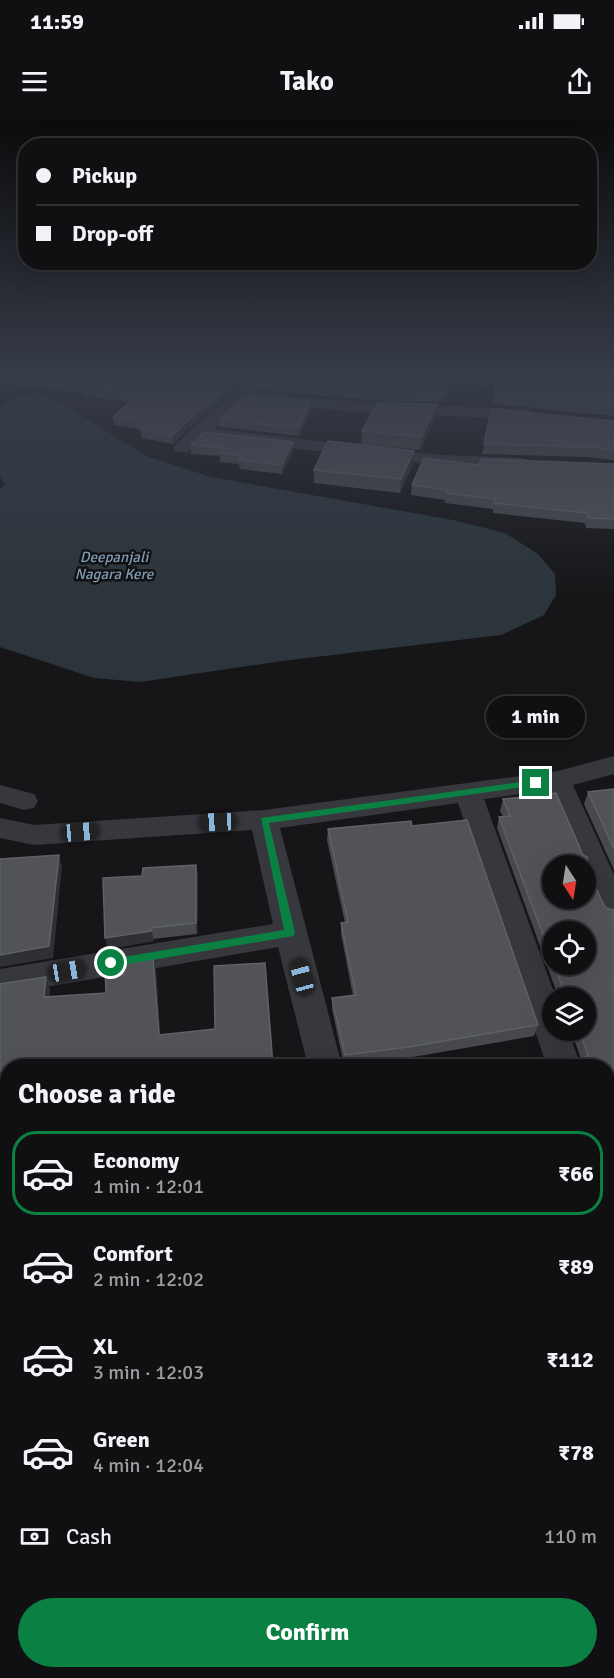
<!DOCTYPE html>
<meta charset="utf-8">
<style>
:root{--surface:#101012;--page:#19191b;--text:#f1f3f6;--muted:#9c9d9f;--line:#303032;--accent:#0b8043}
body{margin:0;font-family:Signika,sans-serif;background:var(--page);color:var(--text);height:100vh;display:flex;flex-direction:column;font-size:22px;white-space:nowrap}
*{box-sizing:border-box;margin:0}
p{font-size:20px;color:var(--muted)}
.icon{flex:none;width:33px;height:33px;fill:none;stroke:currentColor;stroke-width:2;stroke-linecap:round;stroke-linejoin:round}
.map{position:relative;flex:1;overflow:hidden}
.drawer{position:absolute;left:0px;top:939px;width:615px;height:620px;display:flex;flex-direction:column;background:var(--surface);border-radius:24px 24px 0 0;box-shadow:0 6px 24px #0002,0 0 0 2px var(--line)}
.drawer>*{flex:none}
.top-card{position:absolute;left:18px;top:18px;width:579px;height:132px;border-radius:24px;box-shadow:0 6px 24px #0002,0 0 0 2px var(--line);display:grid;align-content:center;height:132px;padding:0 18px;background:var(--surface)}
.needle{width:39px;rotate:168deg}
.controls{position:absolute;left:542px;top:735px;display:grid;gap:12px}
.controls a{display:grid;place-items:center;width:54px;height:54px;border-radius:50%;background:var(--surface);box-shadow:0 6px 24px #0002,0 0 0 2px var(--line);font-size:30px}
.end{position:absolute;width:27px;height:27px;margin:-14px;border:8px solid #0b8043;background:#fff;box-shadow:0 0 0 3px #fff}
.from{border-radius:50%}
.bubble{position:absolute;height:42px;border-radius:21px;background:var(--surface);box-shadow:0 6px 24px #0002,0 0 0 2px var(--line);font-size:20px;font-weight:700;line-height:42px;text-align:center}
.car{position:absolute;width:18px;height:36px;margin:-18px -9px;border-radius:8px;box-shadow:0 0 4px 2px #0007;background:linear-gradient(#222 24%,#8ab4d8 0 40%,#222 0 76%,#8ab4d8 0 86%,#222 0)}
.top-card b{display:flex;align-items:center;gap:21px;height:57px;font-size:22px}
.top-card b+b{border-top:2px solid var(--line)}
.top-card i{width:15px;height:15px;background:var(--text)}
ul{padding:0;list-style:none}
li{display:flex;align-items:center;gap:18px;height:84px;margin:0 12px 9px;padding:0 6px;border:3px solid transparent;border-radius:24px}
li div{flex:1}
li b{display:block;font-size:22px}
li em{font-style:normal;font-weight:700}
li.on{border-color:var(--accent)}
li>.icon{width:54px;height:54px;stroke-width:1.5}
h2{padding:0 18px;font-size:27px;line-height:72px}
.pay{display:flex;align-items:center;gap:15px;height:66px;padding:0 18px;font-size:22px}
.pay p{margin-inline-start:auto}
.cta{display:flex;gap:12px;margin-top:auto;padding:12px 18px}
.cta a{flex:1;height:69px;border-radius:36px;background:var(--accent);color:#fff;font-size:24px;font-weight:700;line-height:69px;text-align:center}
.status{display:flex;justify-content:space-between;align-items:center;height:42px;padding:0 30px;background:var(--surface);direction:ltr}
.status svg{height:16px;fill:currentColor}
header{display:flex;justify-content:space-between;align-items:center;height:78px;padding:0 18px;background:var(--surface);font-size:27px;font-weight:700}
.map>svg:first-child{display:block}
.water{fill:#2c353c}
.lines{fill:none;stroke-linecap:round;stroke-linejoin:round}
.street{fill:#37383d;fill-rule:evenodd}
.wall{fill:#47494d;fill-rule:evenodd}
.shaded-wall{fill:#2f3033}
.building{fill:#525359;stroke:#5f6168;stroke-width:1.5;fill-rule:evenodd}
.route{fill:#0b8043}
.labels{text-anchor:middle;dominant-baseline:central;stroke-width:5;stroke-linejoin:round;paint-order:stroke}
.far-water-label{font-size:15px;font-style:italic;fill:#7f9bb3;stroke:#111113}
</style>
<div class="status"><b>11:59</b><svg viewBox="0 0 49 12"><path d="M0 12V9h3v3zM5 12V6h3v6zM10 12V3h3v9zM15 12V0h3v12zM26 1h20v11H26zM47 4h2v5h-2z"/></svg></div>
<header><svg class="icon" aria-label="menu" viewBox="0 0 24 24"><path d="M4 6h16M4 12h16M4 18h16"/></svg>Tako<svg class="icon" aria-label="share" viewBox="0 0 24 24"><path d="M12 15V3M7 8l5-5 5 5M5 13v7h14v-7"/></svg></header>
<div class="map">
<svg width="614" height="1558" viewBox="0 0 614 1558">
<rect width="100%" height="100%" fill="#161618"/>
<!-- water -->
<path class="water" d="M 28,274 L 41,274 L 60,282 L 146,336 L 211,357 L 453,400 L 505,413 L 538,434 L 555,454 L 556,475 L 544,495 L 501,515 L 282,541 L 140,562 L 94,558 L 0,527 L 0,369 L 5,365 L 0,357 L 0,288 L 15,277 Z"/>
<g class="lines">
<!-- street -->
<g class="street">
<path d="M 257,256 L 274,256 L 256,272 L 367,283 L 530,289 L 538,294 L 530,299 L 367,293 L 246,281 L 215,309 L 440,335 L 521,338 L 527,339 L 530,343 L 527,347 L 521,348 L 440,345 L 204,318 L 188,332 L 176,332 L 173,328 L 192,308 Z"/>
<path d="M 423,256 C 440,254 524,254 533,264 L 525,269 L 431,261 Z"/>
<path d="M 614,636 L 614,654 L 573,665 L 614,755 L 614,801 L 603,797 C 595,782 585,763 585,746 L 581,746 L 549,670 L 484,679 L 556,878 L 552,878 L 552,910 L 568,910 L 581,946 L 547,946 L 458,683 L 280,708 L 342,946 L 308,946 L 278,827 L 0,875 L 0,849 L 273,804 L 252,710 L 34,725 L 0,718 L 0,698 L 34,705 L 264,690 L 558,651 Z"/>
<path d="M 0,665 L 34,674 L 38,681 L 34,688 L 24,690 L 0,683 Z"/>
<rect x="0" y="1019" width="8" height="34"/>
<path d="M 608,1051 L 614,1053 L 614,1105 L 608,1102 Z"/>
<path d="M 8,1274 L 8,1318 L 0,1319 L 0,1275 Z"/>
<path d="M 8,1452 L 8,1506 L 0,1509 L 0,1456 Z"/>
<path d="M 380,1551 L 434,1551 L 431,1558 L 377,1558 Z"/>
<path d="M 469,1551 L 522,1551 L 525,1558 L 472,1558 Z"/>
</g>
</g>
<!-- wall -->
<g class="wall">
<path d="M 0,256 L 255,256 L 191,306 L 173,324 L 142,318 L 141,309 L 114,305 L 113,297 L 130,282 L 84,276 L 84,273 L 0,263 Z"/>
<path d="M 507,256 L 554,256 L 614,263 L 614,296 L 493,284 L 494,274 L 529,260 L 527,258 Z"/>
<path d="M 577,256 L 614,256 L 614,258 Z"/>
<path d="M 452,257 L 451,265 L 443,282 L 385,281 L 261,270 L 261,262 Z"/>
<path d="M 311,282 L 311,290 L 299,316 L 220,307 L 220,299 Z"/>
<path d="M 437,284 L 436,297 L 420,330 L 361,324 L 362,311 Z"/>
<path d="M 614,301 L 614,340 L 587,337 L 482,334 L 484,324 Z"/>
<path d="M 191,325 L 293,330 L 282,354 L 240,349 L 239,344 L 220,342 L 220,336 L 191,334 Z"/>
<path d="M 414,331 L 413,344 L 400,373 L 314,363 L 314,350 Z"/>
<path d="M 614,344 L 614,409 L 586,408 L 585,403 L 493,393 L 493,389 L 445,383 L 445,380 L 411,375 L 412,365 L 479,345 Z"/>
<path d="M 614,669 L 614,750 L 584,684 L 588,672 Z"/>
<path d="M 503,679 L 590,755 L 602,781 L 606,788 L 614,790 L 614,1021 L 611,1022 L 611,1093 L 614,1095 L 614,1274 L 608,1275 L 608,946 L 580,946 L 582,942 L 571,910 L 585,910 L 585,878 L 555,878 L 557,873 L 497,708 L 499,697 L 503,696 L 500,691 ZM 552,812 L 585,844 L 552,844 Z"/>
<path d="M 412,706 L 538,905 L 534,916 L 407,938 L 344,945 L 332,889 L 332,878 L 353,876 L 341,814 L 341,803 L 345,803 L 327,720 L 328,709 Z"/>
<path d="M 196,745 L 198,756 L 197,814 L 153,819 L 154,821 L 108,829 L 142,756 Z"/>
<path d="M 153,839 L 156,850 L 160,915 L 273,946 L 8,946 L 8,1007 L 0,1008 L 0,864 L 50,869 L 49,877 L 106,873 Z"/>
<path d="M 8,1065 L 8,1252 L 0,1253 L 0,1066 Z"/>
</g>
<!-- shaded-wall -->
<g class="shaded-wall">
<path d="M 244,256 L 255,256 L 191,306 L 173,324 L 172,316 L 190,298 Z"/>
<path d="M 452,257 L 451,265 L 443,282 L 443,274 Z"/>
<path d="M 311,282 L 311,290 L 299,316 L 299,308 Z"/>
<path d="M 437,284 L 436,297 L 420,330 L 421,317 Z"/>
<path d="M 293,322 L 293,330 L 282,354 L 282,345 Z"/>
<path d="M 414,331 L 413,344 L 400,373 L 401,359 Z"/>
<path d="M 59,735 L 62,747 L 53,838 L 0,847 L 0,835 Z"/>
<path d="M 196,745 L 198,756 L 197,814 L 196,803 Z"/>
<path d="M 151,808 L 154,821 L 108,829 L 105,818 Z"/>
<path d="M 153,839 L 156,850 L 161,926 L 159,915 Z"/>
<path d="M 46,857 L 50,869 L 48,889 L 44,877 Z"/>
<path d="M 614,1013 L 613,1021 L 608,1023 L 611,1014 Z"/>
</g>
<!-- building -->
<g class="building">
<path d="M 1,256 L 244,256 L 190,298 L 172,316 L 140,309 L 150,302 L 113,297 L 138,275 L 83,268 L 86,265 Z"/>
<path d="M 268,256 L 437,256 L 452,257 L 443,274 L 386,273 L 261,262 Z"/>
<path d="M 537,256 L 554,256 L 614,263 L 614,286 L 494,274 L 497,260 L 526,262 Z"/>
<path d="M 246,275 L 311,282 L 299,308 L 220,299 Z"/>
<path d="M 378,283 L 437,284 L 421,317 L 362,311 Z"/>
<path d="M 491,289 L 614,301 L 614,330 L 589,327 L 484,324 Z"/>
<path d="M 204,312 L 293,322 L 282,345 L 239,340 L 242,336 L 220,333 L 223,328 L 191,325 Z"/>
<path d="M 328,321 L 414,331 L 401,359 L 314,350 Z"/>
<path d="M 424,338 L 479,345 L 481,339 L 614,344 L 614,399 L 588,398 L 587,393 L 494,383 L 495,379 L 446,373 L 447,370 L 412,365 Z"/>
<path d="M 614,669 L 614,729 L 588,672 Z"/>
<path d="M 556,673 L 583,735 L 587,737 L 590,755 L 602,781 L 606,788 L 614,790 L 614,1013 L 611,1014 L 611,1093 L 614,1095 L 614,1269 L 608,1270 L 608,946 L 587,946 L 583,938 L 588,935 L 579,910 L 585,910 L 585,878 L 558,878 L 558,869 L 562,866 L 554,844 L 585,844 L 585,812 L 552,812 L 552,839 L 499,697 L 510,696 L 503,679 ZM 552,746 L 585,746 L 585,778 L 552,778 Z"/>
<path d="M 467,700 L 538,905 L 408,927 L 345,935 L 332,878 L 356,875 L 341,803 L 348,802 L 328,709 L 411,701 L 412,706 Z"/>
<path d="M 59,735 L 49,826 L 0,835 L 0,739 Z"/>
<path d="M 196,745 L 196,803 L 151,808 L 151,811 L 105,818 L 103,758 L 142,756 L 143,748 Z"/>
<path d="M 153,839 L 159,915 L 215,909 L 214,846 L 265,843 L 273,946 L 8,946 L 8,996 L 0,997 L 0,864 L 46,857 L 44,877 L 106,873 L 105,847 Z"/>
<path d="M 8,1065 L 8,1244 L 0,1245 L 0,1066 Z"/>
<path d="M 614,1392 L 614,1474 L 608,1475 L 608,1393 Z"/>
<path d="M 8,1539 L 8,1551 L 284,1551 L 288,1558 L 0,1558 L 0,1546 Z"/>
</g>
<!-- sky -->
<linearGradient id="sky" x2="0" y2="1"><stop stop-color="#0c0c0d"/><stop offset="0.54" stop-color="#363c48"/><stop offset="1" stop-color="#363c48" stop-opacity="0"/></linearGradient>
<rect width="614" height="474" fill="url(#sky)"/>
<!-- route -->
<path class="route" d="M 536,660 L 539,660 L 539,665 L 269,703 L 295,813 L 293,816 L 111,847 L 106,843 L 111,839 L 284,810 L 261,698 Z"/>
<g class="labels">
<!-- far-water labels -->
<g class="far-water-label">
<text x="114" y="437">Deepanjali<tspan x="114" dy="17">Nagara Kere</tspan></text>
</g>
</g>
</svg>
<div class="controls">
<a><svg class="needle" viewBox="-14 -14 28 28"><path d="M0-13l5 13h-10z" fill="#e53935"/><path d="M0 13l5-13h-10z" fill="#9c9d9f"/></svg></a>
<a><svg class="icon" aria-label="locate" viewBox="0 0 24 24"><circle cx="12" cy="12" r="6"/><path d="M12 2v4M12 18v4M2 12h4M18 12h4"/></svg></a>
<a><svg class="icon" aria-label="layers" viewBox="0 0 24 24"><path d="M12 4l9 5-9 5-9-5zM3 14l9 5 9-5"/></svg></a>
</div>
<i class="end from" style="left:111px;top:843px"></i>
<i class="end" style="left:536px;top:663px"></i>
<div class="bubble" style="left:486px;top:576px;width:99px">1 min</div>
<i class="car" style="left:218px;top:702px;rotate:268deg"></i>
<i class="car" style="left:80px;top:712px;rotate:85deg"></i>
<i class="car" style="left:67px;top:851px;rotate:80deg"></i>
<i class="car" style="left:302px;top:857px;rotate:345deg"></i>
<div class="top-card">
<b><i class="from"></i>Pickup</b>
<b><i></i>Drop-off</b>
</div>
<section class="drawer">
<h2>Choose a ride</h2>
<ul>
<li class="on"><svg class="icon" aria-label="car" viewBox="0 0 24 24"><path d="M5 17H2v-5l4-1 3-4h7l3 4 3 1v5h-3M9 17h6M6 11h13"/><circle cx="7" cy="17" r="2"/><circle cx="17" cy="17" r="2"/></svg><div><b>Economy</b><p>1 min · 12:01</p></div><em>₹66</em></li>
<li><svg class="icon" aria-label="car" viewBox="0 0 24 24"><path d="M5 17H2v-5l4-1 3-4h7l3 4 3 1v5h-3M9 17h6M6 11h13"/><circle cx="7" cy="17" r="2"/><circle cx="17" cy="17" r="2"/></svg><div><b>Comfort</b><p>2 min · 12:02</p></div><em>₹89</em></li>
<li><svg class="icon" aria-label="car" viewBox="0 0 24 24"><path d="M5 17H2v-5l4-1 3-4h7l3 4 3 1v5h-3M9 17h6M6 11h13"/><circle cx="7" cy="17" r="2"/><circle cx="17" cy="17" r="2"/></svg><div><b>XL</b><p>3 min · 12:03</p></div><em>₹112</em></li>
<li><svg class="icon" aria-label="car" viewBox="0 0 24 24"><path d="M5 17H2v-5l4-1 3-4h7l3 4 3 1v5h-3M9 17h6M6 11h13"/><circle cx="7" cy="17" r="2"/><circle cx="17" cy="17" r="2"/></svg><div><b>Green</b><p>4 min · 12:04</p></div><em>₹78</em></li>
</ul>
<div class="pay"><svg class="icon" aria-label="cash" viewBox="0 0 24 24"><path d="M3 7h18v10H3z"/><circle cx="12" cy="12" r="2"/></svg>Cash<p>110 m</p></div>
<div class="cta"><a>Confirm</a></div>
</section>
</div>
